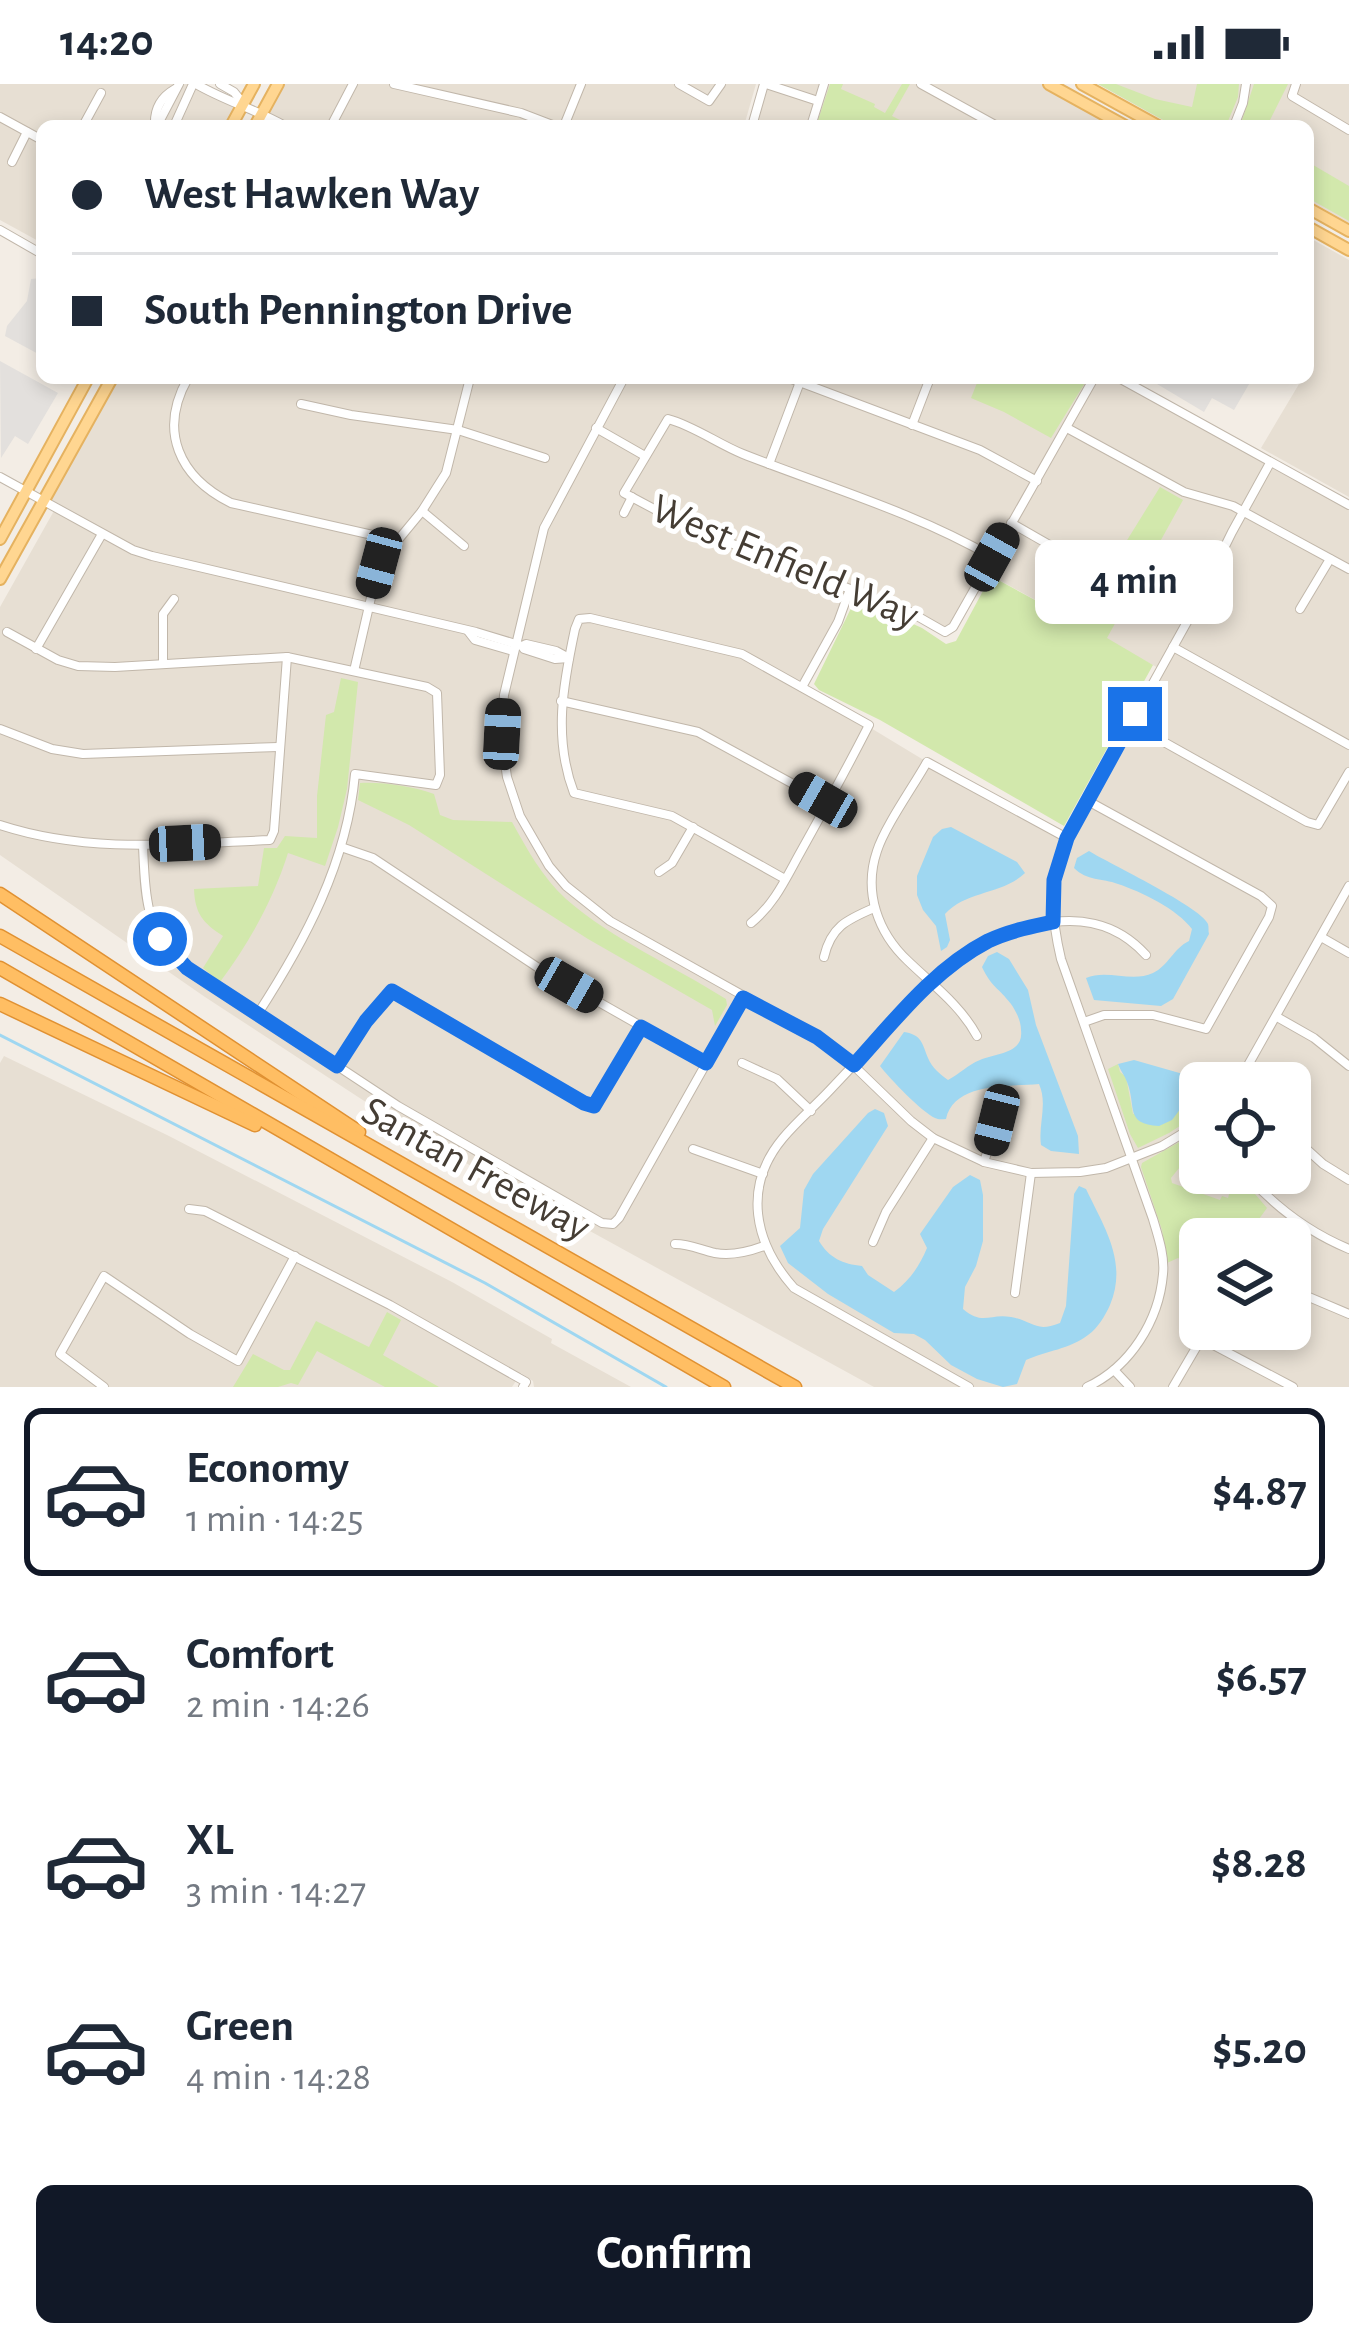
<!DOCTYPE html>
<meta charset="utf-8">
<style>
:root{--surface:#fff;--page:#f2f2f3;--text:#1f2937;--muted:#747a83;--line:#e0e1e3;--accent:#111827}
body{margin:0;font-family:"Alegreya Sans",sans-serif;background:var(--page);color:var(--text);height:100vh;display:flex;flex-direction:column;font-size:45px;white-space:nowrap}
*{box-sizing:border-box;margin:0}
p{font-size:39px;color:var(--muted)}
.icon{flex:none;width:66px;height:66px;fill:none;stroke:currentColor;stroke-width:2;stroke-linecap:round;stroke-linejoin:round}
.map{position:relative;height:1303px;overflow:hidden}
.sheet{display:flex;flex-direction:column;background:var(--surface);flex:1}
.sheet>*{flex:none}
.top-card{position:absolute;left:36px;top:36px;width:1278px;height:264px;border-radius:18px;box-shadow:0 6px 18px #0003;display:grid;align-content:center;height:264px;padding:0 36px;background:var(--surface)}
.fabs{position:absolute;left:1179px;top:978px;display:grid;gap:24px}
.fabs a{display:grid;place-items:center;width:132px;height:132px;border-radius:18px;background:var(--surface);box-shadow:0 6px 18px #0003;font-size:60px}
.end{position:absolute;width:54px;height:54px;margin:-27px;border:15px solid #1a73e8;background:#fff;box-shadow:0 0 0 6px #fff}
.from{border-radius:50%}
.bubble{position:absolute;height:84px;border-radius:18px;background:var(--surface);box-shadow:0 6px 18px #0003;font-size:39px;font-weight:700;line-height:84px;text-align:center}
.car{position:absolute;width:36px;height:72px;margin:-36px -18px;border-radius:15px;box-shadow:0 0 9px 3px #0007;background:linear-gradient(#222 24%,#8ab4d8 0 40%,#222 0 76%,#8ab4d8 0 86%,#222 0)}
.top-card b{display:flex;align-items:center;gap:42px;height:114px;font-size:45px}
.top-card b+b{border-top:3px solid var(--line)}
.top-card i{width:30px;height:30px;background:var(--text)}
ul{padding:21px 0 0;list-style:none}
li{display:flex;align-items:center;gap:36px;height:168px;margin:0 24px 18px;padding:0 12px;border:6px solid transparent;border-radius:18px}
li div{flex:1}
li b{display:block;font-size:45px}
li em{font-style:normal;font-weight:700}
li.selected{border-color:var(--accent)}
li>.icon{width:108px;height:108px;stroke-width:1.5}
.action{display:flex;gap:24px;margin-top:auto;padding:24px 36px}
.action a{flex:1;height:138px;border-radius:18px;background:var(--accent);color:#fff;font-size:48px;font-weight:700;line-height:138px;text-align:center}
.status{display:flex;justify-content:space-between;align-items:center;height:84px;padding:0 60px;background:var(--surface);direction:ltr}
.status svg{height:33px;fill:currentColor}
.map>svg:first-child{display:block}
.residential{fill:#e7dfd3;fill-rule:evenodd}
.green{fill:#d2e8ac}
.parking{fill:#e3e0dd}
.water{fill:#9fd7f1}
.lines{fill:none;stroke-linecap:round;stroke-linejoin:round}
.stream{stroke:#9fd7f1;stroke-width:3}
.minor-casing{stroke:#c1b7aa;stroke-width:10}
.major-casing{stroke:#e5b260;stroke-width:14}
.highway-casing{stroke:#e09132;stroke-width:15}
.minor{stroke:#fff;stroke-width:8}
.major{stroke:#ffd691;stroke-width:10}
.highway{stroke:#ffbe63;stroke-width:12}
.route{stroke:#1a73e8;stroke-width:15}
.labels{text-anchor:middle;dominant-baseline:central;stroke-width:10;stroke-linejoin:round;paint-order:stroke}
.street-label{font-size:42px;fill:#453d34;stroke:#fff}
</style>
<div class="status"><b>14:20</b><svg viewBox="0 0 49 12"><path d="M0 12V9h3v3zM5 12V6h3v6zM10 12V3h3v9zM15 12V0h3v12zM26 1h20v11H26zM47 4h2v5h-2z"/></svg></div>
<div class="map">
<svg width="1349" height="1303" viewBox="0 0 1349 1303">
<rect width="100%" height="100%" fill="#f3ede5"/>
<!-- residential -->
<g class="residential">
<path d="M 0,0 L 193,0 L 235,23 L 224,42 L 42,42 L 42,159 L 0,136 Z"/>
<path d="M 283,0 L 756,0 L 744,42 L 642,42 L 634,38 L 631,42 L 261,42 Z"/>
<path d="M 764,0 L 1049,0 L 1125,42 L 752,42 Z"/>
<path d="M 1098,0 L 1349,0 L 1349,139 L 1308,116 L 1308,42 L 1173,42 Z"/>
<path d="M 1308,153 L 1349,176 L 1349,413 L 1261,364 L 1299,300 L 1290,294 L 1308,294 Z"/>
<path d="M 112,294 L 1116,294 L 1349,422 L 1349,1303 L 874,1303 L 424,1056 L 205,913 L 0,771 L 0,523 L 55,425 L 43,417 ZM 992,492 L 1160,585 L 1067,754 L 927,678 L 803,603 L 851,505 L 945,548 ZM 1200,999 L 1290,999 L 1290,1089 L 1200,1089 ZM 1200,1155 L 1290,1155 L 1290,1245 L 1200,1245 Z"/>
<path d="M 4,972 L 169,1052 L 452,1198 L 552,1255 L 551,1259 L 631,1303 L 534,1303 L 533,1297 L 521,1289 L 512,1303 L 0,1303 L 0,979 Z"/>
</g>
<!-- green -->
<g class="green">
<path d="M 830,0 L 843,0 L 841,5 L 875,20 L 874,23 L 885,29 L 902,0 L 910,0 L 892,32 L 912,42 L 816,42 Z"/>
<path d="M 1098,0 L 1116,0 L 1155,15 L 1192,23 L 1197,0 L 1239,0 L 1238,13 L 1226,42 L 1174,42 Z"/>
<path d="M 1254,0 L 1288,0 L 1267,42 L 1240,42 Z"/>
<path d="M 1308,78 L 1349,102 L 1349,137 L 1308,114 Z"/>
<path d="M 979,294 L 1088,294 L 1051,354 L 1004,328 L 971,314 Z"/>
<path d="M 1160,403 L 1183,416 L 1107,554 L 1153,581 L 1064,742 L 880,636 L 819,606 L 814,600 L 856,514 L 922,544 L 946,560 L 956,557 L 991,492 L 1079,540 L 1098,503 Z"/>
<path d="M 341,594 L 358,598 L 347,705 L 338,743 L 325,782 L 288,769 C 273,816 250,858 220,898 L 203,884 L 223,852 C 203,839 195,830 194,805 L 258,802 L 264,764 L 277,764 L 285,752 L 317,754 L 317,712 L 326,631 L 334,628 Z"/>
<path d="M 360,699 C 385,698 410,702 434,710 L 440,731 L 453,736 L 512,738 C 527,765 542,793 566,815 C 613,856 674,882 726,915 L 727,921 L 715,942 L 712,926 L 588,855 L 409,741 L 358,716 Z"/>
<path d="M 1118,980 L 1120,988 L 1126,993 L 1133,1030 L 1200,1016 L 1200,1029 L 1169,1049 L 1138,1064 L 1130,1050 L 1108,985 Z"/>
<path d="M 1200,1050 L 1200,1077 L 1188,1073 L 1171,1094 L 1172,1099 L 1220,1116 L 1222,1112 L 1228,1114 L 1230,1107 L 1201,1093 L 1202,1089 L 1237,1089 L 1267,1124 L 1259,1135 L 1257,1134 L 1244,1155 L 1200,1155 L 1200,1183 L 1178,1174 L 1167,1179 L 1162,1146 L 1141,1083 L 1142,1079 L 1192,1051 Z"/>
<path d="M 387,1228 L 401,1236 L 383,1271 L 439,1303 L 385,1303 L 317,1267 L 298,1301 L 291,1299 L 278,1303 L 233,1303 L 253,1270 L 284,1286 L 290,1286 L 316,1237 L 369,1263 Z"/>
</g>
<!-- parking -->
<g class="parking">
<path d="M 42,194 L 42,272 L 5,252 L 7,242 L 27,217 L 31,195 Z"/>
<path d="M 0,277 L 58,309 L 28,360 L 15,352 L 1,374 Z"/>
<path d="M 1147,294 L 1250,294 L 1252,295 L 1234,326 L 1212,314 L 1204,328 Z"/>
</g>
<!-- water -->
<g class="water">
<path d="M 951,743 L 1017,778 L 1025,789 C 1002,811 967,806 945,830 L 950,856 L 947,863 L 941,867 L 936,842 L 923,826 L 917,811 L 917,792 L 933,753 L 942,745 Z"/>
<path d="M 1089,767 C 1110,780 1201,823 1208,840 C 1209,843 1208,847 1209,850 L 1173,915 L 1161,922 L 1094,916 L 1086,894 C 1107,885 1132,899 1153,889 C 1168,882 1174,864 1189,857 L 1192,845 C 1177,825 1142,808 1118,800 C 1102,794 1087,797 1074,784 L 1077,774 Z"/>
<path d="M 997,868 L 1009,875 L 1028,906 L 1036,941 L 1078,1052 L 1079,1070 L 1051,1067 L 1041,1061 C 1038,1040 1048,1020 1039,1000 C 1008,1003 954,998 946,1035 C 942,1035 939,1036 935,1034 C 923,1029 889,994 880,982 L 904,948 C 922,951 922,959 928,974 C 932,984 940,990 948,996 C 960,990 967,981 980,976 C 996,969 1024,970 1021,946 C 1021,937 1016,927 1011,920 C 998,903 992,904 982,883 L 988,872 Z"/>
<path d="M 1134,976 L 1197,994 L 1201,999 L 1200,1016 L 1184,1020 L 1172,1036 L 1159,1042 C 1124,1040 1137,1023 1127,998 C 1125,992 1120,986 1118,980 Z"/>
<path d="M 875,1025 L 884,1029 L 888,1042 L 823,1145 L 819,1157 C 829,1174 843,1180 862,1182 L 868,1191 L 894,1208 C 910,1196 919,1183 927,1164 L 920,1150 L 953,1103 L 970,1091 L 980,1096 L 983,1111 L 983,1157 L 976,1182 L 965,1203 L 963,1225 C 983,1242 990,1229 1011,1233 C 1033,1237 1035,1249 1060,1239 L 1066,1222 L 1074,1110 L 1079,1102 L 1086,1105 C 1104,1143 1128,1178 1110,1221 C 1105,1232 1098,1244 1088,1251 C 1070,1265 1046,1267 1026,1276 L 1017,1300 L 1003,1303 L 977,1295 L 951,1281 L 925,1256 L 914,1250 L 894,1249 L 828,1210 L 788,1179 L 780,1162 L 800,1144 L 804,1106 L 813,1090 L 868,1029 Z"/>
</g>
<g class="lines">
<!-- stream -->
<path class="stream" d="M 0,951 L 485,1199 L 666,1303"/>
<defs>
<g id="minor">
<path d="M 196,0 C 225,17 255,25 285,42"/>
<path d="M 220,0 L 234,8 L 242,18"/>
<path d="M 394,0 L 521,29 L 555,42"/>
<path d="M 679,0 L 709,17 L 721,0"/>
<path d="M 766,0 L 818,17"/>
<path d="M 921,0 L 997,42"/>
<path d="M 1296,0 L 1292,12 L 1349,46"/>
<path d="M 0,33 L 42,56"/>
<path d="M 83,42 L 101,9"/>
<path d="M 155,42 C 154,26 161,13 175,5"/>
<path d="M 157,42 L 179,0"/>
<path d="M 174,42 L 193,0"/>
<path d="M 331,42 L 353,0"/>
<path d="M 564,42 L 581,0"/>
<path d="M 752,42 L 764,0"/>
<path d="M 811,42 L 824,0"/>
<path d="M 1234,42 L 1243,19 L 1246,0"/>
<path d="M 12,78 L 27,48"/>
<path d="M 0,146 L 42,170"/>
<path d="M 188,294 C 158,347 179,393 231,419 L 377,452 L 393,461"/>
<path d="M 624,294 L 544,444 L 504,611 L 501,650 L 507,693 L 520,732 L 549,782 L 566,802 L 610,837 L 817,953 L 853,981 L 911,1037 L 933,1054 L 984,1078 L 1031,1089 L 1080,1088 L 1106,1084 L 1162,1062 L 1200,1039"/>
<path d="M 789,294 L 980,366 L 1037,397"/>
<path d="M 1119,294 L 1349,421"/>
<path d="M 301,320 L 351,331 L 458,346 L 545,374"/>
<path d="M 912,341 L 930,294"/>
<path d="M 596,344 L 645,372"/>
<path d="M 1067,344 L 1184,408 L 1233,422 L 1349,485"/>
<path d="M 769,380 L 800,298"/>
<path d="M 0,393 L 133,466 L 152,472 L 476,548 L 522,562 L 524,565 L 555,575 L 569,574"/>
<path d="M 422,427 L 464,462"/>
<path d="M 624,429 L 632,413"/>
<path d="M 1011,439 L 1135,510 L 1192,529"/>
<path d="M 992,473 C 914,428 827,403 743,370 C 718,360 694,342 668,335 L 624,409 L 686,442 L 910,528 L 945,548 L 953,543 L 1094,294"/>
<path d="M 1300,525 L 1330,475"/>
<path d="M 468,547 L 475,556 L 513,567"/>
<path d="M 7,548 L 58,576 L 78,582 L 115,583 L 287,573 L 427,603 L 437,609 L 440,691 L 436,701 L 355,690 C 347,779 305,857 257,931"/>
<path d="M 522,562 L 526,560 L 556,567 L 567,573"/>
<path d="M 1173,563 L 1349,661"/>
<path d="M 36,565 L 102,450"/>
<path d="M 163,579 L 163,530 L 174,515"/>
<path d="M 354,587 L 379,479 L 422,427 L 446,389 L 470,294"/>
<path d="M 802,603 L 838,538 L 850,505"/>
<path d="M 561,617 L 698,648 L 828,719"/>
<path d="M 1130,639 L 1307,738 L 1318,741 L 1349,688"/>
<path d="M 0,645 L 52,665 L 83,670 L 278,663"/>
<path d="M 0,741 C 89,770 178,760 270,756 L 274,747 L 287,573"/>
<path d="M 143,761 C 145,806 144,841 177,876 L 398,1022 L 602,1139 L 613,1140 L 619,1134 L 743,914"/>
<path d="M 341,763 L 373,774 L 537,883 L 706,979"/>
<path d="M 659,788 L 672,779 L 693,743"/>
<path d="M 751,839 C 774,821 786,794 800,769 C 824,726 847,684 869,641 L 742,570 L 590,534 L 579,535 L 575,545 C 563,601 553,654 574,709 L 672,732 L 785,795"/>
<path d="M 1321,853 L 1349,869"/>
<path d="M 824,873 C 831,843 846,836 874,824"/>
<path d="M 1277,933 L 1314,954 L 1349,982"/>
<path d="M 1084,938 L 1104,931 L 1153,931 L 1206,945 L 1269,833 L 1272,822 L 1261,812 L 1088,717"/>
<path d="M 977,952 C 961,922 933,901 908,877 C 878,849 863,808 877,767 C 885,742 913,703 927,678 L 1067,754"/>
<path d="M 742,979 L 777,995 L 811,1027"/>
<path d="M 337,982 L 366,937 L 391,907 L 476,958 L 594,1022 L 641,943"/>
<path d="M 1238,999 L 1349,802"/>
<path d="M 1290,1050 L 1323,1080 L 1349,1096"/>
<path d="M 693,1065 L 763,1090"/>
<path d="M 984,1078 L 997,1037 L 999,1018"/>
<path d="M 1245,1089 C 1274,1122 1308,1148 1349,1165"/>
<path d="M 189,1125 L 205,1127 L 390,1221 L 526,1298 L 523,1303"/>
<path d="M 873,1158 L 886,1128 L 933,1054"/>
<path d="M 675,1160 C 690,1160 701,1166 715,1169 C 732,1172 748,1168 764,1162"/>
<path d="M 1290,1205 L 1349,1230"/>
<path d="M 1015,1209 L 1031,1089"/>
<path d="M 1202,1255 L 1293,1303"/>
<path d="M 1114,1286 L 1130,1303"/>
<path d="M 104,1303 L 60,1270 L 104,1192 L 190,1250 L 238,1277 L 295,1172"/>
<path d="M 969,1303 L 794,1204 C 754,1159 742,1103 783,1054 C 797,1037 814,1023 829,1007 C 863,971 897,935 931,899 C 986,850 1085,803 1146,871"/>
<path d="M 1087,1303 C 1130,1283 1159,1237 1163,1190 C 1165,1172 1158,1152 1153,1135 L 1061,875 C 1050,829 1050,799 1067,754 L 1192,529 L 1232,448 L 1270,379"/>
<path d="M 1173,1303 L 1207,1245"/>
</g>
<g id="major">
<path d="M 1049,0 L 1125,42"/>
<path d="M 1082,0 L 1158,42"/>
<path d="M 231,42 L 254,0"/>
<path d="M 255,42 L 278,0"/>
<path d="M 1308,124 L 1349,147"/>
<path d="M 1308,143 L 1349,166"/>
<path d="M 0,455 L 88,294"/>
<path d="M 0,495 L 112,294"/>
</g>
<g id="highway">
<path d="M 0,810 L 359,1048"/>
<path d="M 0,852 L 795,1303"/>
<path d="M 0,884 L 724,1303"/>
<path d="M 0,920 L 255,1041"/>
</g>
</defs>
<!-- minor casing -->
<use href="#minor" class="minor-casing"/>
<!-- major casing -->
<use href="#major" class="major-casing"/>
<!-- highway casing -->
<use href="#highway" class="highway-casing"/>
<!-- minor -->
<use href="#minor" class="minor"/>
<!-- major -->
<use href="#major" class="major"/>
<!-- highway -->
<use href="#highway" class="highway"/>
</g>
<g class="lines">
<!-- route -->
<path class="route" d="M 160,855 L 187,884 L 337,982 L 366,937 L 392,907 L 584,1019 L 594,1022 L 641,943 L 706,979 L 743,914 L 817,953 L 854,981 C 894,937 934,885 988,857 C 1009,847 1030,843 1053,838 L 1054,796 L 1067,754 L 1135,630"/>
</g>
<g class="labels">
<!-- street labels -->
<g class="street-label">
<text transform="translate(785 478) rotate(23)">West Enfield Way</text>
<text transform="translate(476 1085) rotate(29)">Santan Freeway</text>
</g>
</g>
</svg>
<div class="fabs">
<a><svg class="icon" aria-label="locate" viewBox="0 0 24 24"><circle cx="12" cy="12" r="6"/><path d="M12 2v4M12 18v4M2 12h4M18 12h4"/></svg></a>
<a><svg class="icon" aria-label="layers" viewBox="0 0 24 24"><path d="M12 4l9 5-9 5-9-5zM3 14l9 5 9-5"/></svg></a>
</div>
<i class="end from" style="left:160px;top:855px"></i>
<i class="end" style="left:1135px;top:630px"></i>
<div class="bubble" style="left:1035px;top:456px;width:198px">4 min</div>
<i class="car" style="left:992px;top:473px;rotate:29deg"></i>
<i class="car" style="left:379px;top:479px;rotate:195deg"></i>
<i class="car" style="left:502px;top:650px;rotate:3deg"></i>
<i class="car" style="left:823px;top:716px;rotate:300deg"></i>
<i class="car" style="left:185px;top:759px;rotate:87deg"></i>
<i class="car" style="left:569px;top:901px;rotate:120deg"></i>
<i class="car" style="left:997px;top:1036px;rotate:194deg"></i>
<div class="top-card">
<b><i class="from"></i>West Hawken Way</b>
<b><i></i>South Pennington Drive</b>
</div>
</div>
<section class="sheet">
<ul>
<li class="selected"><svg class="icon" aria-label="car" viewBox="0 0 24 24"><path d="M5 17H2v-5l4-1 3-4h7l3 4 3 1v5h-3M9 17h6M6 11h13"/><circle cx="7" cy="17" r="2"/><circle cx="17" cy="17" r="2"/></svg><div><b>Economy</b><p>1 min · 14:25</p></div><em>$4.87</em></li>
<li><svg class="icon" aria-label="car" viewBox="0 0 24 24"><path d="M5 17H2v-5l4-1 3-4h7l3 4 3 1v5h-3M9 17h6M6 11h13"/><circle cx="7" cy="17" r="2"/><circle cx="17" cy="17" r="2"/></svg><div><b>Comfort</b><p>2 min · 14:26</p></div><em>$6.57</em></li>
<li><svg class="icon" aria-label="car" viewBox="0 0 24 24"><path d="M5 17H2v-5l4-1 3-4h7l3 4 3 1v5h-3M9 17h6M6 11h13"/><circle cx="7" cy="17" r="2"/><circle cx="17" cy="17" r="2"/></svg><div><b>XL</b><p>3 min · 14:27</p></div><em>$8.28</em></li>
<li><svg class="icon" aria-label="car" viewBox="0 0 24 24"><path d="M5 17H2v-5l4-1 3-4h7l3 4 3 1v5h-3M9 17h6M6 11h13"/><circle cx="7" cy="17" r="2"/><circle cx="17" cy="17" r="2"/></svg><div><b>Green</b><p>4 min · 14:28</p></div><em>$5.20</em></li>
</ul>
<div class="action"><a>Confirm</a></div>
</section>
